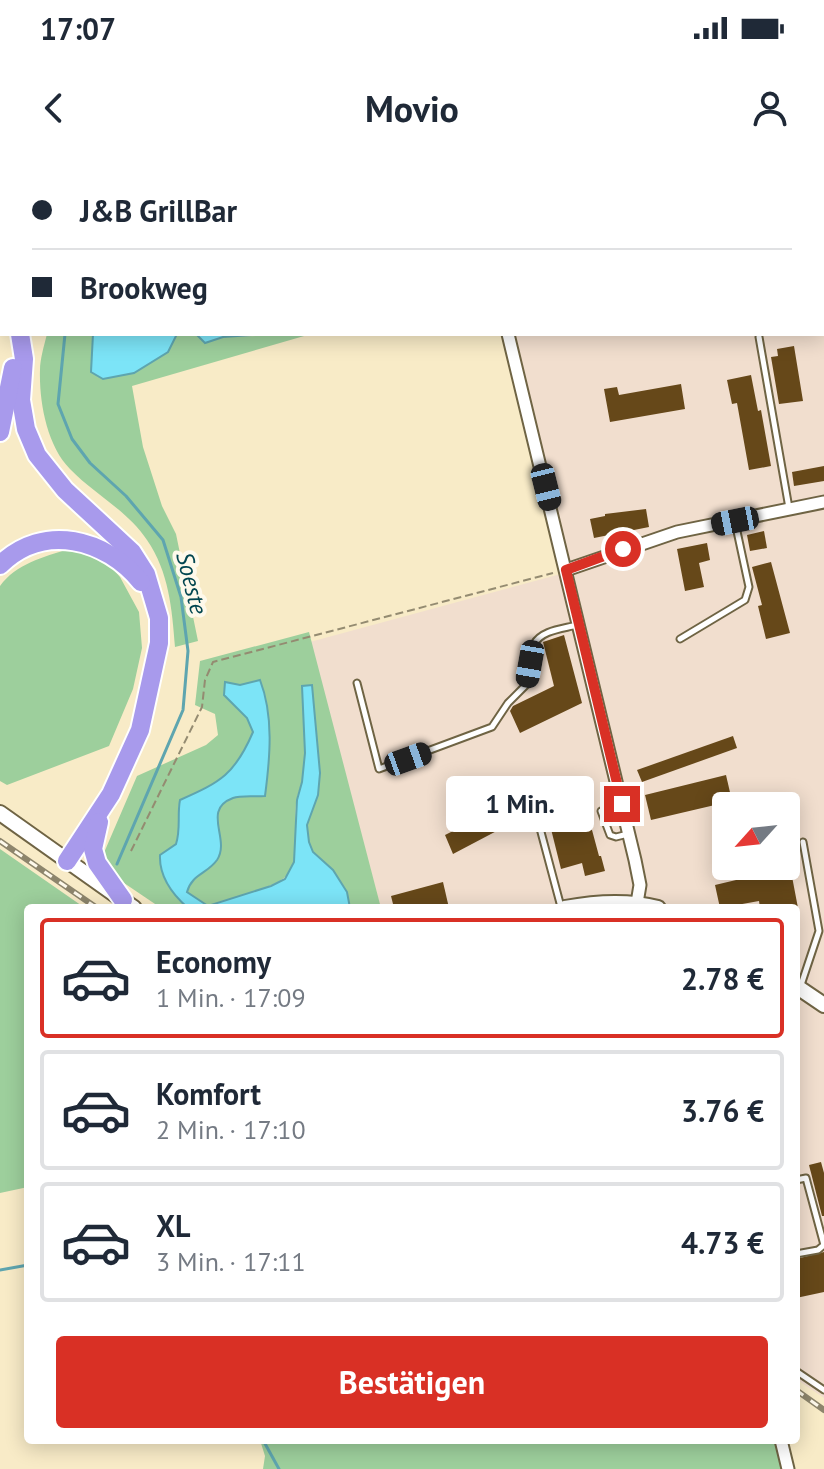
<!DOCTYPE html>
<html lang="de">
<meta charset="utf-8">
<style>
:root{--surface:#fff;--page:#f2f2f3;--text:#1f2937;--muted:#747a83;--line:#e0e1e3;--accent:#d93025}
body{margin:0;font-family:"PT Sans",sans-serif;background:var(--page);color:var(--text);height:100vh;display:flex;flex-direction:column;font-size:30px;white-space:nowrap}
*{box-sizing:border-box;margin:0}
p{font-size:26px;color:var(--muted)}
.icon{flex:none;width:44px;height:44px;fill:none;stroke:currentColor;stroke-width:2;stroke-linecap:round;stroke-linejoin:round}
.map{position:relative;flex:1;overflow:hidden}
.details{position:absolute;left:24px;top:744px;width:776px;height:540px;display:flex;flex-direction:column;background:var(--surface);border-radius:8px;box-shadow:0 4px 20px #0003}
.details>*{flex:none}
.top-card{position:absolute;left:0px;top:0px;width:824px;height:176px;box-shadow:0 4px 20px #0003;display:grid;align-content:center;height:176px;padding:0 32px;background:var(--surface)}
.needle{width:52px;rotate:243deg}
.tools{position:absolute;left:712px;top:632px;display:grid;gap:16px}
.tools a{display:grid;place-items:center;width:88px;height:88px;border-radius:8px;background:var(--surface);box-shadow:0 4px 20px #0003;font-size:40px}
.end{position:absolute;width:36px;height:36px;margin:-18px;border:10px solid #d93025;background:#fff;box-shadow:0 0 0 4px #fff}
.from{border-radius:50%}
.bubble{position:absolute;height:56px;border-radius:8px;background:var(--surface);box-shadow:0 4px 20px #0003;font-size:26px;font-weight:600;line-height:56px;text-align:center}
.car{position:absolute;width:24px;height:48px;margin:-24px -12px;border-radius:10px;box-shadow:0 0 6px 2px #0007;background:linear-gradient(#222 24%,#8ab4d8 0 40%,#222 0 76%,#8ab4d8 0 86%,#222 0)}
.top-card b{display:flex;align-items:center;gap:28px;height:76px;font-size:30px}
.top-card b+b{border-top:2px solid var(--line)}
.top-card i{width:20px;height:20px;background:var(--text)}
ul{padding:14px 0 0;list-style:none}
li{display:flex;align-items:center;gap:24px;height:120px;margin:0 16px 12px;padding:0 16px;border:4px solid var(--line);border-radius:8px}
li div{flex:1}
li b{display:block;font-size:30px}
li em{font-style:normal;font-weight:600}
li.on{border-color:var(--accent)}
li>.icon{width:72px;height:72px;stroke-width:1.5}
.action{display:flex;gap:16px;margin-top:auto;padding:16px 32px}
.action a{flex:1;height:92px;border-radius:8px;background:var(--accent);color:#fff;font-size:32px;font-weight:600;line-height:92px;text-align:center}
.status{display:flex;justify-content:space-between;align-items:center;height:56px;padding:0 40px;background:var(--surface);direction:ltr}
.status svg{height:22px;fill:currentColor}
header{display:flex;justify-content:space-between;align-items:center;height:104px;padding:0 32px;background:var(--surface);font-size:36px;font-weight:600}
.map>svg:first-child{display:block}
.industrial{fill:#f1dece;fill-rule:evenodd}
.green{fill:#9dcf9c}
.water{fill:#7ce4f7;stroke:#5ea5af;stroke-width:2}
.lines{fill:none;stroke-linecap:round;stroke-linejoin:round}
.stream{stroke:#5ea5af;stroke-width:3}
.building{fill:#664819}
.service-casing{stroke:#6f6444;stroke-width:9}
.minor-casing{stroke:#6f6444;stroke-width:15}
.tertiary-casing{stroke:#6f6444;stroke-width:18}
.trunk-casing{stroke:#fff;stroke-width:22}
.path{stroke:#948b71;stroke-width:2;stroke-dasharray:8 4;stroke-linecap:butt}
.service{stroke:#fff;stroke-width:5}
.minor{stroke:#fff;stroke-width:11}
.tertiary{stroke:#fff;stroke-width:14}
.trunk{stroke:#a89aec;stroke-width:18}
.rail-casing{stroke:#8d856c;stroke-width:6}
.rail{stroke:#fef9eb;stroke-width:3;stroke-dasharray:9;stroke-linecap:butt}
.route{stroke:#d93025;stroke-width:10}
.labels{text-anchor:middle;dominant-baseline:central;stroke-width:8;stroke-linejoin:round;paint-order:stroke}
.water-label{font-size:24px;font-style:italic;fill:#01454f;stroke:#fef9eb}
</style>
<div class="status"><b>17:07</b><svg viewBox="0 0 49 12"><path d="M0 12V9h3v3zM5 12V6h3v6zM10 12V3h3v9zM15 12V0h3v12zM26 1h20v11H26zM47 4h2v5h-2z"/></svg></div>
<header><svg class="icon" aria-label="back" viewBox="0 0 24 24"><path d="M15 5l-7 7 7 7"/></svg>Movio<svg class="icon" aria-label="person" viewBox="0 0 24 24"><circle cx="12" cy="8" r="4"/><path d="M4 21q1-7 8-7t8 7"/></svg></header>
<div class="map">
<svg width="824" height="1309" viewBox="0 0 824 1309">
<rect width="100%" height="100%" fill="#f8ebc7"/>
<!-- industrial -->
<path class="industrial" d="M 173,0 L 824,0 L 824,1238 L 796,1219 L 796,748 L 381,748 L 310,482 L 572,411 L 515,174 L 822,174 L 822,2 L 172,2 ZM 726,646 L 786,646 L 786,706 L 726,706 Z"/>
<!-- green -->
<g class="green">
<path d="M 0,0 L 45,0 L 2,2 L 0,133 Z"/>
<path d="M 47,174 L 93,174 L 91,212 L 103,219 L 134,213 L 168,192 L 177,174 L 196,174 L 205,183 L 223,177 L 311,174 L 132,226 L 143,287 L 162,346 L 176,374 L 198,481 L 175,487 C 172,449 169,412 147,380 C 127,350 94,334 70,309 C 47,286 39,242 40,210 C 40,199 44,186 47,174 Z"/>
<path d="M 69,389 L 105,400 L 120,417 L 139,452 L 142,488 L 133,529 L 109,586 L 7,625 L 0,621 L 0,426 C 16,404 43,397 69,389 Z"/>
<path d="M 309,472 L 381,748 L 350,748 L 347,732 L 333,710 L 313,692 L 309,682 L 307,665 L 319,595 L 315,573 L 312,525 L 302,527 C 305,558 307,588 302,619 C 301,627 297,635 296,643 C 294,666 301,696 287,715 C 281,725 221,744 208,746 L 187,732 C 193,712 208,712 218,693 C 228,674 203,649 233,638 C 241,635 255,637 265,636 C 270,598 274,556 259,520 L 240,525 L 226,522 L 224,535 L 247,558 L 253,572 C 235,613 221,622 180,640 L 178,650 L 180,670 L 176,684 L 186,747 L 188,748 L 161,748 L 121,721 L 103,695 L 137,616 L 206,585 L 218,575 L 215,554 L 195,545 L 200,501 Z"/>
<path d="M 0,689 L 85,748 L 28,748 L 28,1027 L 0,1033 Z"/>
<path d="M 260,1280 L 775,1280 L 782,1309 L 263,1309 L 265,1296 Z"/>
</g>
<!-- water -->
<g class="water">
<path d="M 93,174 L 177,174 L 168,192 L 134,213 L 103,219 L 91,212 Z"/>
<path d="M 196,174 L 266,174 L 223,177 L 205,183 Z"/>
<path d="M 260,520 C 274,556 270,598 265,636 C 255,637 241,635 233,638 C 201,650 231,679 217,700 C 207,714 192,714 187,732 L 208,746 L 271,726 L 285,719 L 294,702 L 297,640 L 302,622 L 305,593 L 302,526 L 312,525 L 320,613 L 318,635 L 307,665 L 309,682 L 313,692 L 333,710 L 347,732 L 350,748 L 188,748 C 172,734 159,717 160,695 L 176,684 C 181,669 177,655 180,640 C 221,622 235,614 253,572 L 247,558 L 224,535 L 225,522 L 240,525 Z"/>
</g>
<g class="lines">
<!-- stream -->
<g class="stream">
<path d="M 104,2 L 105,0"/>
<path d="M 65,174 L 58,244 L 72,279 L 90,303 L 126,336 L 163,380 L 181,437 L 188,491 L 183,550 L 117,704"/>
<path d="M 0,1110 L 28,1105"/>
<path d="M 263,1280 L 279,1309"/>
</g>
</g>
<!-- building -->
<g class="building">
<path d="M 794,186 L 803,241 L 779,244 L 771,197 L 778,196 L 777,189 Z"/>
<path d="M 751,215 L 758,251 L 761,250 L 771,306 L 749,310 L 737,243 L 732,244 L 727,220 Z"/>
<path d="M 681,224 L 685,249 L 610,262 L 604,229 L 617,227 L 619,235 Z"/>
<path d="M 824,306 L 824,321 L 794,326 L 792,312 Z"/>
<path d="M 646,349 L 649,367 L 594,378 L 590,359 L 605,356 L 605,354 Z"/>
<path d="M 764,371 L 767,388 L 750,391 L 747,375 Z"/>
<path d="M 707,383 L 710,400 L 699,403 L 704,427 L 685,431 L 677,389 Z"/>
<path d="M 771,402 L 790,473 L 766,479 L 758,446 L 762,445 L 752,407 Z"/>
<path d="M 564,475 L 582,543 L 520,573 L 510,551 L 513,546 L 554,526 L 543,482 Z"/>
<path d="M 733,576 L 737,588 L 642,622 L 637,610 Z"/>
<path d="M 726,615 L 732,641 L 651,660 L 645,635 Z"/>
<path d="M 512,640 L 514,643 L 520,640 L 528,656 L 524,666 L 516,669 L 508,665 L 453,694 L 445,675 L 467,664 L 466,661 Z"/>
<path d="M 585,644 L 599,696 L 601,696 L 605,711 L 585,716 L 582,703 L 561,709 L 547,653 Z"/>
<path d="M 751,706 L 790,706 L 798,748 L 760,748 L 759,741 L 720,748 L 715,725 L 753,716 Z"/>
<path d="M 443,722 L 449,748 L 394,748 L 391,736 Z"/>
<path d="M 821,1002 L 824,1013 L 824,1056 L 822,1056 L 809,1005 Z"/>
<path d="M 824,1092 L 824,1132 L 796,1138 L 796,1099 Z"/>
</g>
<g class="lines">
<defs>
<g id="service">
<path d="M 195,2 L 195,0"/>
<path d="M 472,2 L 472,0"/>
<path d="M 524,2 L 525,0"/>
<path d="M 638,2 L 653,0"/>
<path d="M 759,177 L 789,348"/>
<path d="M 680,479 L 745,440 L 749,427 L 735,362"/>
<path d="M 357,523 L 379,609 L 492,567 L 508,543 L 526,525 L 534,484 C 542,470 562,469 577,465"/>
<path d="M 601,651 L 610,675 L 616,677 L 628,674"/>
<path d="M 451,656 L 506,625 L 526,625 L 533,642 L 561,747"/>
<path d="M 800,828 L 819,771 L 803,682"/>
<path d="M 796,1020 L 806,1018 L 824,1085"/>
<path d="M 796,1094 L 818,1090 L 824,1085"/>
<path d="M 796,1211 L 824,1230"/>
</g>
<g id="minor">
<path d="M 491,2 L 492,0"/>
<path d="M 508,174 L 635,700 L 640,725 L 637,743"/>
<path d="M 566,410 L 677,372 L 824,342"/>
<path d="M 781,1280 L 788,1309"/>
</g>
<g id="tertiary">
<path d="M 0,653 L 134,748"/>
<path d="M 565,748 C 597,742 627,740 658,748"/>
<path d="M 796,826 L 824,845"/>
</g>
<g id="trunk">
<path d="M 61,2 L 62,0"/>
<path d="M 0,146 L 2,143"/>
<path d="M 20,174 L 24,199 L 21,240 L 26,269 L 37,295 L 65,330 L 132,392 L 146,414 L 159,458 L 159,483 L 140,570 L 111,634 L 67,701"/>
<path d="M 0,272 L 13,208"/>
<path d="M 0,405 C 44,362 106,379 141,422"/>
<path d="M 99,662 L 93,689 L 97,703 L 123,740"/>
</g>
</defs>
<!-- service casing -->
<use href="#service" class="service-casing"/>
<!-- minor casing -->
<use href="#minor" class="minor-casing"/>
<!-- tertiary casing -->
<use href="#tertiary" class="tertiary-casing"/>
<!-- trunk casing -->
<use href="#trunk" class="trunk-casing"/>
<!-- path -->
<path class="path" d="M 131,691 L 202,547 L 205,520 L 213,502 L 553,413"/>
<!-- service -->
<use href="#service" class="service"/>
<!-- minor -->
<use href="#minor" class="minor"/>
<!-- tertiary -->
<use href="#tertiary" class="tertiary"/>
<!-- trunk -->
<use href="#trunk" class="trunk"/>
<defs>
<g id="rail">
<path d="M 0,681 L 97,748"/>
<path d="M 796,1230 L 824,1250"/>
</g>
</defs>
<!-- rail casing -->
<use href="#rail" class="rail-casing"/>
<!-- rail -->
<use href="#rail" class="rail"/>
</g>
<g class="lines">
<!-- route -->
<path class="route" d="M 622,644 L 566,410 L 623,389"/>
</g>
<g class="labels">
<!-- water labels -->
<g class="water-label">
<text transform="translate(192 423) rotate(76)">Soeste</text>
</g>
</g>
</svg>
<div class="tools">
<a><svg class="needle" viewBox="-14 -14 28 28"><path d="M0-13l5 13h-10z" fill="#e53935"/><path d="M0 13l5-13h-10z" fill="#747a83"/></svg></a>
</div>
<i class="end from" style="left:623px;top:389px"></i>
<i class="end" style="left:622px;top:644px"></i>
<div class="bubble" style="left:446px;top:616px;width:148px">1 Min.</div>
<i class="car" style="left:546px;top:327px;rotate:166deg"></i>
<i class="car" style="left:735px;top:361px;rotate:259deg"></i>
<i class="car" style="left:530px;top:504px;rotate:190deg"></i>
<i class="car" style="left:408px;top:599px;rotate:70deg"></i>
<div class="top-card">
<b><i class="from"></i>J&amp;B GrillBar</b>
<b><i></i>Brookweg</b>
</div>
<section class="details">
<ul>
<li class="on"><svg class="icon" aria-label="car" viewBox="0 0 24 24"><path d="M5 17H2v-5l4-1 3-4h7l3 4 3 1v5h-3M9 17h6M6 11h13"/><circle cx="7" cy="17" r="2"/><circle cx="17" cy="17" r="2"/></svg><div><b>Economy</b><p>1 Min. · 17:09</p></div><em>2.78 €</em></li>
<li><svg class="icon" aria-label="car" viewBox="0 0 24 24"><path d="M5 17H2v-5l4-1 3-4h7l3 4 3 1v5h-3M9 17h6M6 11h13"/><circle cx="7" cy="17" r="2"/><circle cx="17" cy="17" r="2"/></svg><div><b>Komfort</b><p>2 Min. · 17:10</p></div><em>3.76 €</em></li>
<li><svg class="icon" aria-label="car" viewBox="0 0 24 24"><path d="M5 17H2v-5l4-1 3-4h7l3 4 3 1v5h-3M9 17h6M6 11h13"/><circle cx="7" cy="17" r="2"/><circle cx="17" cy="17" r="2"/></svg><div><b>XL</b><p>3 Min. · 17:11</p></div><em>4.73 €</em></li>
</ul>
<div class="action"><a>Bestätigen</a></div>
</section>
</div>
